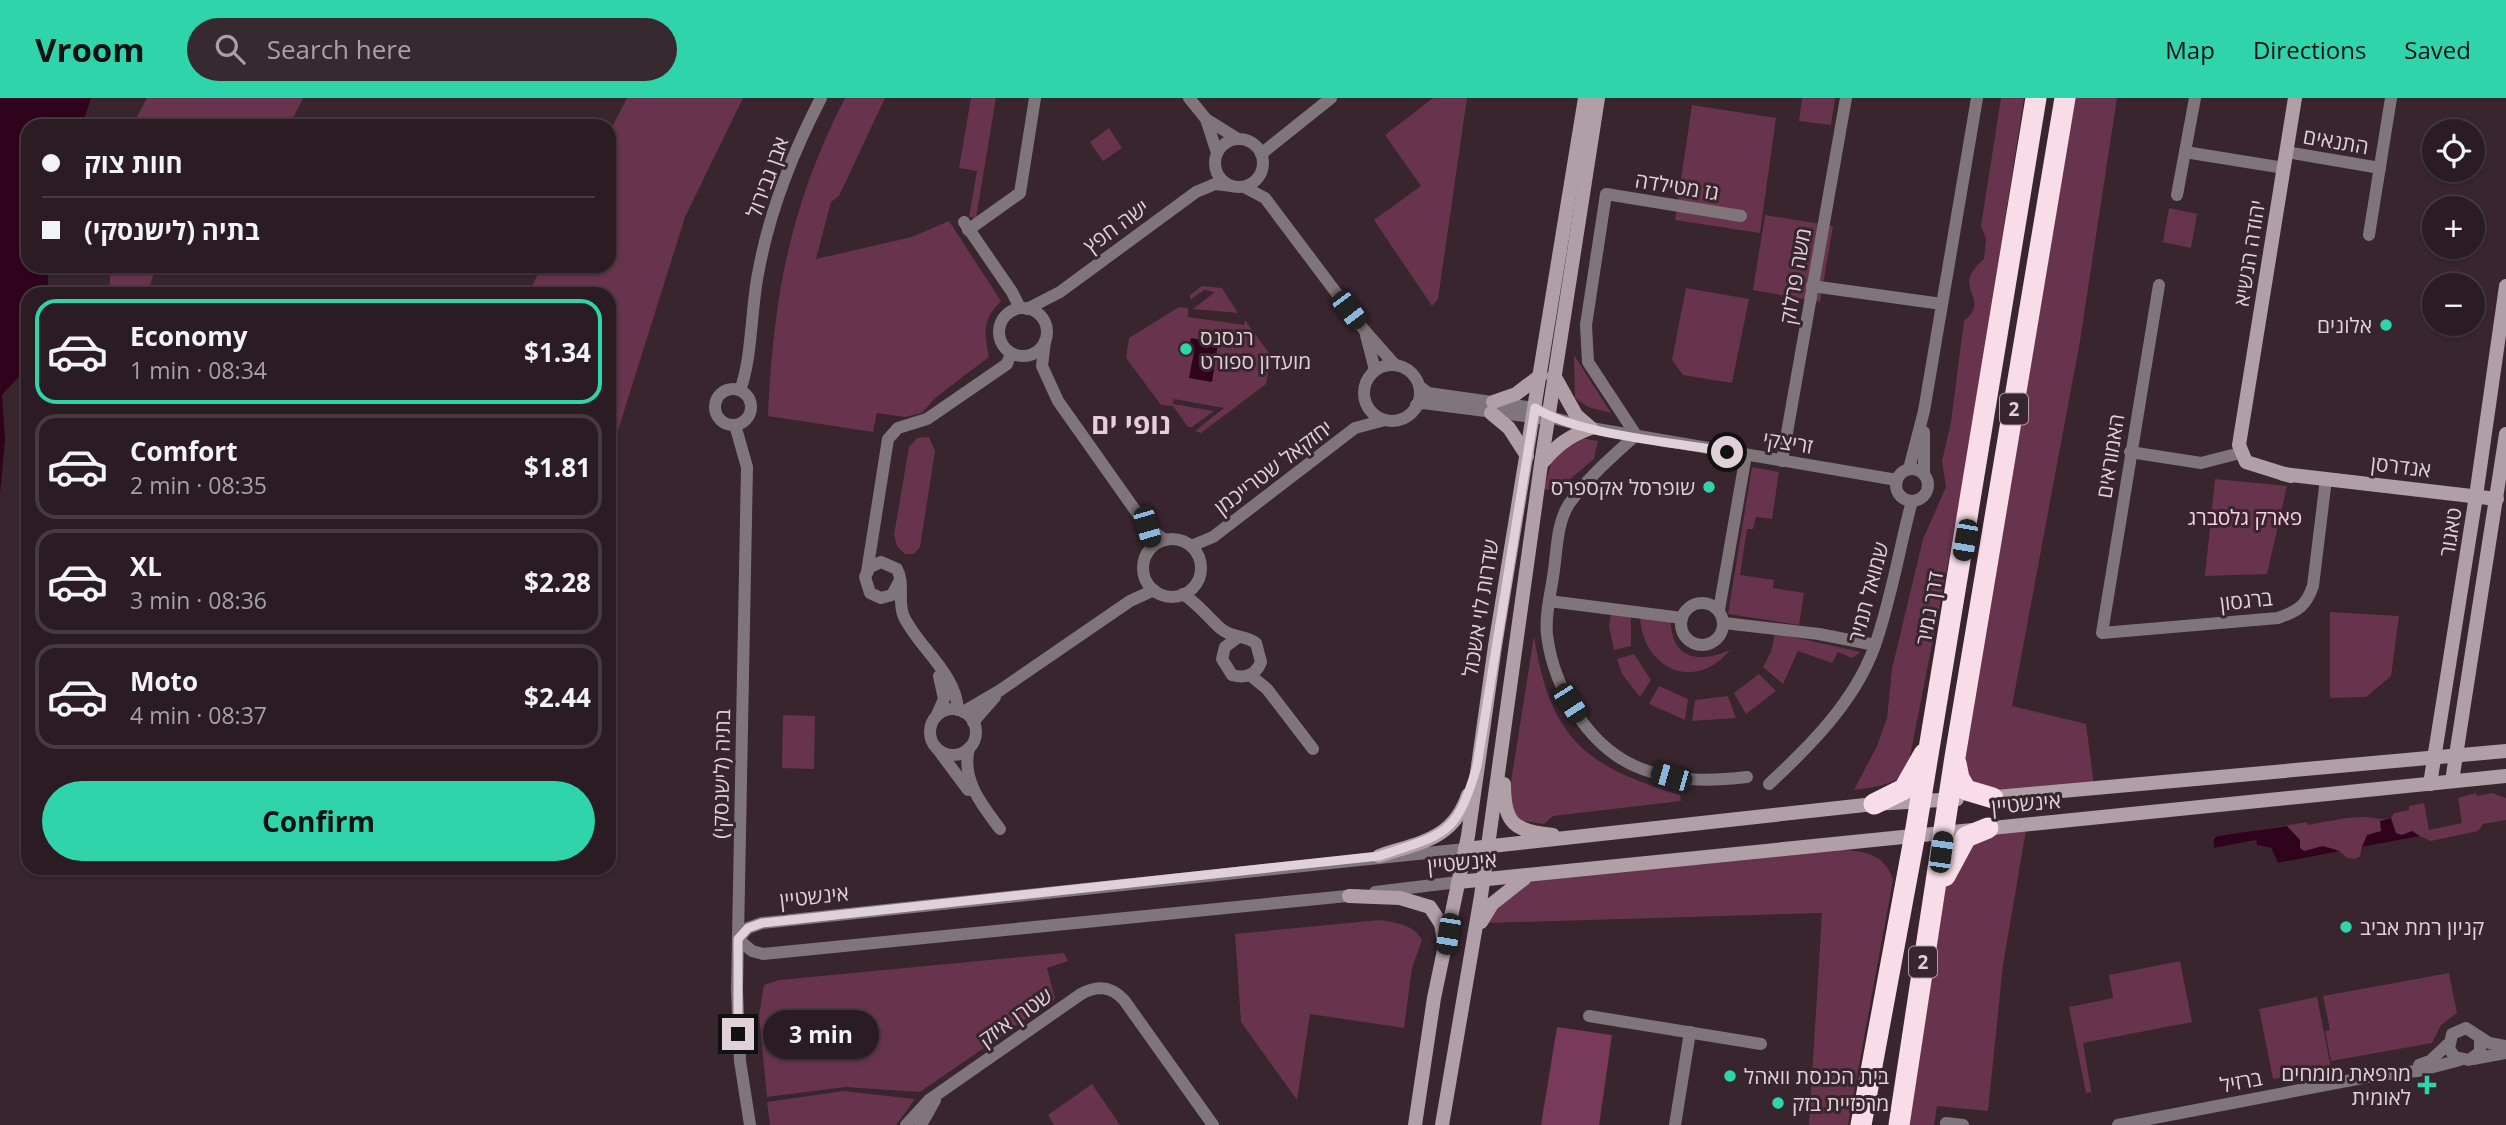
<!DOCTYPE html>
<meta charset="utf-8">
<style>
:root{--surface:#2a1c22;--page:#36292f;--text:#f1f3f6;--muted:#a5a1a5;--line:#463a40;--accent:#2fd4aa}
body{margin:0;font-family:"Open Sans","Noto Sans Hebrew",sans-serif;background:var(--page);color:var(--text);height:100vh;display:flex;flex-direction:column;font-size:26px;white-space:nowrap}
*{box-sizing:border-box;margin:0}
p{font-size:23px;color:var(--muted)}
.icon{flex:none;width:38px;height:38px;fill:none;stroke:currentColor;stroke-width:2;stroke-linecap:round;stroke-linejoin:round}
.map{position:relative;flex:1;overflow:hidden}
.sheet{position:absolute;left:21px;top:189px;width:595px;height:588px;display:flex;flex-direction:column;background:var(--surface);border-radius:21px;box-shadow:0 2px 5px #0004,0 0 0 2px var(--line)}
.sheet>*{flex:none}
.guide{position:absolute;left:21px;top:21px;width:595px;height:154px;border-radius:21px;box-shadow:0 2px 5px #0004,0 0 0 2px var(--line);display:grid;align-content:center;height:154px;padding:0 21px;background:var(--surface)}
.buttons{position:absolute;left:2422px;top:21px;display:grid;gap:14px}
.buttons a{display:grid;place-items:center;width:63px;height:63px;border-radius:50%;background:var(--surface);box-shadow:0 2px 5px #0004,0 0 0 2px var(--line);font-size:35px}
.end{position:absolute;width:32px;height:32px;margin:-16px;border:9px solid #dfd1d7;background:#111;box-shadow:0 0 0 4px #111}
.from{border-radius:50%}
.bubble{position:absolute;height:49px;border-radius:24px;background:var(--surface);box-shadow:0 2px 5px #0004,0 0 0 2px var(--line);font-size:23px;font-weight:700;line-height:49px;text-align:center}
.car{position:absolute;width:21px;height:42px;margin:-21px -10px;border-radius:9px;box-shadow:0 0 5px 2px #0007;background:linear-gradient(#222 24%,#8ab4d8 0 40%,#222 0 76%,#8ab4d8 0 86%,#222 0)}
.guide b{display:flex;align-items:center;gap:24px;height:66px;font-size:26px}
.guide b+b{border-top:2px solid var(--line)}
.guide i{width:18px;height:18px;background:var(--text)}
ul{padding:12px 0 0;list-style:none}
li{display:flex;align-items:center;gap:21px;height:105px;margin:0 14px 10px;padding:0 7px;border:4px solid var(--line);border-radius:21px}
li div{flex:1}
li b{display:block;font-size:26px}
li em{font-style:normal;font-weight:700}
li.selected{border-color:var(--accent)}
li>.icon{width:63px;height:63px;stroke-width:1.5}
.primary-button{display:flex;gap:14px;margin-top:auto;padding:14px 21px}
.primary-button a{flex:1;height:80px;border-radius:42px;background:var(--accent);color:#111;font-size:28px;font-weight:700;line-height:80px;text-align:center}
header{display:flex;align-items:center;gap:42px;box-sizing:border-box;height:98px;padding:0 35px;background:var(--accent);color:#111}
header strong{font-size:33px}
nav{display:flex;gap:38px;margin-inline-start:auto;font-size:24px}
.search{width:490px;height:63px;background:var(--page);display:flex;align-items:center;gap:18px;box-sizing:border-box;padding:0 24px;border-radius:38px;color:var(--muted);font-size:26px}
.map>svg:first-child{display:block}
.green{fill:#67334d}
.forest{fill:#793959}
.water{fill:#30031d}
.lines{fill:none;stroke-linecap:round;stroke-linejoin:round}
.street{stroke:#80757a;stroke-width:12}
.secondary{stroke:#b19fa7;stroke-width:14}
.highway{stroke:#f8dde8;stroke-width:21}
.route{stroke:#dfd1d7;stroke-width:9}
.poi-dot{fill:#2fd4aa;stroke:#38252e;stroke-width:2.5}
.labels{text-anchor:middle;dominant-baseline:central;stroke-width:6;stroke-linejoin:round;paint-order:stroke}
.shield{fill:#38252e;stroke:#ad9da4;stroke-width:2}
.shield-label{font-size:19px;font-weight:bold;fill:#dfd1d7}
.street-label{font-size:21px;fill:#dfd1d7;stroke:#38252e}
.poi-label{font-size:21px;fill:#dfd1d7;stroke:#38252e;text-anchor:start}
.park-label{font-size:21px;fill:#f8cfe1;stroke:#38252e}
.district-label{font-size:28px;font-weight:bold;fill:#e9ceda;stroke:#38252e}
</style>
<header>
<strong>Vroom</strong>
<div class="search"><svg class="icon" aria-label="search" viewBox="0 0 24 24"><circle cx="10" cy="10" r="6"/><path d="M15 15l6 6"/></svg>Search here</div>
<nav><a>Map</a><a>Directions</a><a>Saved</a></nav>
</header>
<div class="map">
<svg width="2506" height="1027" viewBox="0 0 2506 1027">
<rect width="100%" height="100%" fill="#38252e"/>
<!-- green -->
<g class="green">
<path d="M 147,0 L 303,0 L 289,28 L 132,28 Z"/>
<path d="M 627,0 L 743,0 L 685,119 L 609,361 L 609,196 L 528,196 L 542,168 L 609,168 L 609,35 Z"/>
<path d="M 845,0 L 885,0 L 839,98 L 831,104 L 816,161 L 912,139 L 949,123 L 1001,203 C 982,223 984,233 989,259 L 935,300 L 922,315 L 905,319 L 877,315 L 873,334 L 768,318 C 773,200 790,107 845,0 Z"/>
<path d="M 971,0 L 996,0 L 976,120 L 969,119 L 977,73 L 959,70 Z"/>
<path d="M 1433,0 L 1467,0 L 1438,201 L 1432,208 L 1374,122 L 1421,88 L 1385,37 Z"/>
<path d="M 1802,0 L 1835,0 L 1831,27 L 1799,23 Z"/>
<path d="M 2001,0 L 2024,0 L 1964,383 L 1908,669 C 1898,688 1873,689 1854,692 L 1877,648 L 1887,620 L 1892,571 L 1923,441 L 1946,389 L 1942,363 L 1951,324 L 1964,223 C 1993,199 1948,191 1984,161 L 1986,141 L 1981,128 Z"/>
<path d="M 2073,0 L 2117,0 L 2080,243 L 2012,608 L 2086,626 L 2094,687 L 1990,696 L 1971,689 L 1960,659 Z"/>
<path d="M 1692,7 L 1776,20 L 1760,135 L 1675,122 Z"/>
<path d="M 1109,30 L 1122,50 L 1103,63 L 1090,44 Z"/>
<path d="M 2169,110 L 2197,116 L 2191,150 L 2163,144 Z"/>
<path d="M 1765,117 L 1833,128 L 1820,204 L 1753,192 Z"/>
<path d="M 111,168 L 175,168 L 154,175 L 147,196 L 109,196 Z"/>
<path d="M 1202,188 L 1222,190 L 1238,215 L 1193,211 L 1215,194 L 1204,192 L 1190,202 L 1190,197 Z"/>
<path d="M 1686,190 L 1749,201 L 1732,285 L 1683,277 L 1672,262 Z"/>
<path d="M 1179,209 L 1188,210 L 1188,219 L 1244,227 L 1245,222 L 1271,258 L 1266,286 L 1201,335 L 1195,333 L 1224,310 L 1174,301 L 1173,306 L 1214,313 L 1192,329 L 1188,329 L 1173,308 L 1161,307 L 1126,260 L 1129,240 Z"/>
<path d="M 1574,257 L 1611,315 L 1588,309 L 1575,300 Z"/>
<path d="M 929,339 L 935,353 L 920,449 L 914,456 L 905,456 L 897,448 L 894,437 L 909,349 L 917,340 Z"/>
<path d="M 1579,340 L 1598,343 L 1594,361 L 1556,393 L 1544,391 L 1552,362 Z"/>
<path d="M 1752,369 L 1779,374 L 1772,421 L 1756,419 L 1753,431 L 1747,431 L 1740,477 L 1774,482 L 1773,490 L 1804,495 L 1799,527 L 1728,516 Z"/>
<path d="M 2215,381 L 2287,388 L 2267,476 L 2205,478 Z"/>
<path d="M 2330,514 L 2399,518 L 2391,578 L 2366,599 L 2330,600 Z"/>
<path d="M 1611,515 L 1631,518 L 1631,548 L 1614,552 L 1609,528 Z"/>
<path d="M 1640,518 L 1671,521 C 1670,561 1699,566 1730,552 C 1695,595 1642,571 1640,518 Z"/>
<path d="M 1775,535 L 1861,554 L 1852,560 L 1838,554 L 1832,565 L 1798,553 L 1783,586 L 1763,569 L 1771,554 Z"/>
<path d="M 1534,538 C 1550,640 1584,668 1680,697 L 1681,703 L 1553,718 L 1544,726 L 1518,722 L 1508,703 Z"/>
<path d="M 1634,556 L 1651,582 L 1640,599 L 1622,576 L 1617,561 Z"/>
<path d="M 1759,576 L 1776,593 L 1746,616 L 1734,595 Z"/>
<path d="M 1659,588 L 1688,601 L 1685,622 L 1649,606 Z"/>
<path d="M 1728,598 L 1736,620 L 1692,623 L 1695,602 Z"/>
<path d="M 783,617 L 815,618 L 814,671 L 782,670 Z"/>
<path d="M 2476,695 L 2477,698 L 2492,695 L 2506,700 L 2506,722 L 2483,726 L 2478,733 L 2431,743 L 2420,738 L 2362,749 L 2360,758 L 2356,761 L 2347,760 L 2339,753 L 2278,765 L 2271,750 L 2257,747 L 2256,742 L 2214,750 L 2212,740 L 2307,724 L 2308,727 C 2324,724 2345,719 2364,719 C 2372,719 2381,723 2391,720 L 2394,715 L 2409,712 L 2409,708 L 2424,705 L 2429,732 L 2462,725 L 2458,700 Z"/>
<path d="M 2026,732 L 2003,867 L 1988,1013 L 1937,1008 L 1934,1027 L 1909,1027 L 1940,802 L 1953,768 L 1985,735 Z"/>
<path d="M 1824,752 C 1852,752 1884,750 1893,782 L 1848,1027 L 1809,1027 L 1822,815 L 1487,825 C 1493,805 1519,789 1538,781 Z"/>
<path d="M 1380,822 C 1397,825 1413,826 1422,842 L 1412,870 L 1404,930 L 1310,916 L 1297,1002 L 1241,924 L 1235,836 Z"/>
<path d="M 1064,855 L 1068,863 L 1047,870 L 1055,901 L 920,994 L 845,989 L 767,999 L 759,917 L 764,887 L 779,882 Z"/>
<path d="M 2180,863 L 2192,924 L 2083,945 L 2095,1015 L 2091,994 L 2086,995 L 2069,909 L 2113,900 L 2109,877 Z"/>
<path d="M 2449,875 L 2457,915 L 2441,927 L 2432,945 L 2331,963 L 2325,933 L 2330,932 L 2323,898 Z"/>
<path d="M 2317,899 L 2331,970 L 2273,981 L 2259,911 Z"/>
<path d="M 1092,986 L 1120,1027 L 1054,1027 L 1048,1017 Z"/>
<path d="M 843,993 L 915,1001 L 896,1027 L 770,1027 L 767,1004 Z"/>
</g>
<!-- forest -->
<path class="forest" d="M 1557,929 L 1612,937 L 1599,1027 L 1541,1027 Z"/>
<!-- water -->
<g class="water">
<path d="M 0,0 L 91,0 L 82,28 L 28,28 L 28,168 L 47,168 L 49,196 L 28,196 L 28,269 L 2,297 L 5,342 L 0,396 Z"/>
<path d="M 1191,240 L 1218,245 L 1212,284 L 1189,280 L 1194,254 L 1188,252 Z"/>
<path d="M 2391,720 L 2396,735 L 2402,737 L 2412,733 L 2420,738 L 2362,749 L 2367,737 L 2381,733 L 2380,723 Z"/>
<path d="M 2287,728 L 2300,742 L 2300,750 L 2304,753 L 2323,748 L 2340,753 L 2278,765 L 2271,750 L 2257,747 L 2256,742 L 2214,750 L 2213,741 L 2218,738 Z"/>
</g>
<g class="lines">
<!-- street -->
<g class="street">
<path d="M 1189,0 L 1206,21 L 1217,55"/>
<path d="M 1206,21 L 1238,41"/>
<circle cx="1239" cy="65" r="24"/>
<path d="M 2185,54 L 2284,70"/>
<path d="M 2286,54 L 2380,70"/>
<path d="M 1261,56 L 1331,0"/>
<path d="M 1244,89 L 1265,100 L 1365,233 L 1395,267"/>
<path d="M 2177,97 L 2195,0"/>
<path d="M 1741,118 L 1606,96 L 1586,227 L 1588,264 L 1636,337 C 1613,358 1586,381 1569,406 C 1556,426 1557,456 1553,479 C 1550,498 1545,518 1547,537 C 1554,591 1589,651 1642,671 C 1677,684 1711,683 1747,679"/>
<path d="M 964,124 L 1012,194 L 1020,210"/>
<path d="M 968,132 L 1020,95 L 1035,0"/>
<path d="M 2369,137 L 2391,0"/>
<path d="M 2159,187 L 2102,535 L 2278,520 C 2298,513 2306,508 2313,488 L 2326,381"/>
<path d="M 1812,188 L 1942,206"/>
<circle cx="1023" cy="234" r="24"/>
<path d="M 1027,211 L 1060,194 L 1196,94 L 1215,86 L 1232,88"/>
<path d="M 1366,237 L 1375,272"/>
<path d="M 1045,243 L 1042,268 L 1058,303 L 1147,429 L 1165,442"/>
<circle cx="1392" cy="295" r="28"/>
<path d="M 1419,288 L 1428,295 L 1535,310 L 1550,319 L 1591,330 L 1897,382"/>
<circle cx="733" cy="309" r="18"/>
<path d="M 740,292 C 752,262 751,210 758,176 C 769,114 792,56 821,0"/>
<path d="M 1416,307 L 1423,305 L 1539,320"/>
<path d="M 735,327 L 747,369 L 737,892 L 740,963 L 750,1027"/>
<path d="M 1924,334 L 1924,375"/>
<path d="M 2130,354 L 2201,365 L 2240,355"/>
<path d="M 1782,363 L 1846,0"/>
<circle cx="1912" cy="387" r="16"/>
<path d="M 1909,371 L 1924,313 L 1977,0"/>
<circle cx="1172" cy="470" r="29"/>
<path d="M 1191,448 L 1213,439 L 1355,330 L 1385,322"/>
<path d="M 867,474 L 888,341 L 898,330 L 927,321 L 1007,266 L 1011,255"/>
<path d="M 900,482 L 892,497 L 881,500 L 870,495 L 865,479 L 870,469 L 881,464 L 897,471 C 905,486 897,504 904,519 C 919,550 956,575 958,612"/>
<path d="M 1183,496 C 1199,507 1207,518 1220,530 C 1231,540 1245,537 1256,545 L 1261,564 C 1256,577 1245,581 1232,577 L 1222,561 L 1225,549 L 1237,540"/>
<path d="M 1549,503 L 1682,520"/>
<circle cx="1702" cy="526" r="21"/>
<path d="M 1719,512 L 1746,357"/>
<path d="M 1724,525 L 1819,536 L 1875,547"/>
<path d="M 1250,577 L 1267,591 L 1313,651"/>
<circle cx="953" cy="634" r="23"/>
<path d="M 963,614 L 999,593 L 1130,503 L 1154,492"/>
<path d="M 937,617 L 944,601 L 939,578"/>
<path d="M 973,624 L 995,599"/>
<path d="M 969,650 C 961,682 982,707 1000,731"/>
<path d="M 939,653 L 968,692"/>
<path d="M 1769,686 C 1810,648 1854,604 1874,550 C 1891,503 1899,451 1912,403"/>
<path d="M 1375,794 L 1458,784"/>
<path d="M 1357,797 L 763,856 L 752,853 L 738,841 L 748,830 L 762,825 L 1465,751"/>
<path d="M 1589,918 L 1761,946"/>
<path d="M 2480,940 L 2480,954 L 2469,962 L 2455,959 L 2449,951 L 2452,936 L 2466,930 L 2489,945 L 2506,948"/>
<path d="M 2473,961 L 2506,955"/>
<path d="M 2419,967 L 2430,963 L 2448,946"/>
<path d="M 1946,1025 L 1963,1027"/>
<path d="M 906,1027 L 929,1002 L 1081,896 C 1097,887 1111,888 1124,902 L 1213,1027"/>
<path d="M 921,1027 L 935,1002"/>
<path d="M 1675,1027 L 1690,934"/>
<path d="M 2118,1027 L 2378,977 L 2418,973 L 2460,962"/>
</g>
<!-- secondary -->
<g class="secondary">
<path d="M 1493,304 L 1516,296 L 1541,277"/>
<path d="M 1491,315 L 1509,330 L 1527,358"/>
<path d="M 1542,365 C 1557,347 1569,338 1591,330 L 1576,317 L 1556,281"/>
<path d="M 2283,376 L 2497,401"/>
<path d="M 2291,378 L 2246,364 L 2239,347 L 2295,0"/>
<path d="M 2452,683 L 2506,336"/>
<path d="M 1504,686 C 1504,726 1514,733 1553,737"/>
<path d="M 2430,686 L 2476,398 L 2506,188"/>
<path d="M 1985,700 L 2506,653"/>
<path d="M 1465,751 L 1874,706 L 1957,701"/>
<path d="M 1379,758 C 1420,744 1453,742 1468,697"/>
<path d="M 1458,784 L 2506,678"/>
<path d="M 1349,798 L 1400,800 L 1430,809 L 1441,826 L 1444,843"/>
<path d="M 1481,824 L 1492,806 L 1525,780"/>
<path d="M 1415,1027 L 1434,900 L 1468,738 L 1495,548 L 1585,0"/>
<path d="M 1442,1027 L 1481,798 L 1541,366 L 1598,0"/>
</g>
<!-- highway -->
<g class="highway">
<path d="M 1956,665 L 1959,680 L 1966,692 L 1993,700"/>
<path d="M 1874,706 L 1904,691 L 1924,656"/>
<path d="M 1945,778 L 1966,739 L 1988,730"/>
<path d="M 1861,1027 L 1915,736 L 2036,0"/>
<path d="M 1899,1027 L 1955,659 L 2065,0"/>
</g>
</g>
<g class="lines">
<!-- route -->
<path class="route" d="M 738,936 L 738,841 L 748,830 L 762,825 L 1379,758 C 1446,735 1456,739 1477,668 L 1535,310 C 1578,337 1675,344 1727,354"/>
</g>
<!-- markers -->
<g class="poi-dot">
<circle cx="2386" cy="227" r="7"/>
<circle cx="1186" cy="251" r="7"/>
<circle cx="1709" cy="389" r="7"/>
<circle cx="2346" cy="829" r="7"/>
<circle cx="1730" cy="978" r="7"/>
<path d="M2423.5 976.5h7v7h7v7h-7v7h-7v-7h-7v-7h7z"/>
<circle cx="1778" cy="1005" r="7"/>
</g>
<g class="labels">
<!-- shield labels -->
<g class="shield">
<rect x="2000" y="295.5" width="28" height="31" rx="5"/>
<rect x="1909" y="848.5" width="28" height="31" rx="5"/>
</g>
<g class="shield-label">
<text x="2014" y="311">2</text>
<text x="1923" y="864">2</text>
</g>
<!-- street labels -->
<g class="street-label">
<text transform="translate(2336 43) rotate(10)">התנאים</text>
<text transform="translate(767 79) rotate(-70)">אבן גבירול</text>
<text transform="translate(1677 88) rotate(9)">גז מטילדה</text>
<text transform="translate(1116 128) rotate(-36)">ישה חפץ</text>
<text transform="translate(2249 155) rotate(-81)">יהודה הנשיא</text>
<text transform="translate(1795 178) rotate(-80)">משה פרלוק</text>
<text transform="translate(1788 344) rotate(9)">זריצקי</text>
<text transform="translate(2110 358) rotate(-81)">האמוראים</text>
<text transform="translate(2401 368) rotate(7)">אנדרסן</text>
<text transform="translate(1273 369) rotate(-37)">יחזקאל שטרייכמן</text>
<text transform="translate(2450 434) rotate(-81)">טאגור</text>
<text transform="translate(1868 494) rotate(-75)">שמואל תמיר</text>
<text transform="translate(2246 502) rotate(-6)">ברגסון</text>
<text transform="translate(1480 510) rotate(-81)">שדרות לוי אשכול</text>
<text transform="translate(1929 510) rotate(-80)">דרך נמיר</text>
<text transform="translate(721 676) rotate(-89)">בתיה (לישנסקי)</text>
<text transform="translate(2026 705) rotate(-5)">אינשטיין</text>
<text transform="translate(1462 764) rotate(-5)">אינשטיין</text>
<text transform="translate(814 798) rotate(-6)">אינשטיין</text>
<text transform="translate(1015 919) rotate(-35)">שטרן איזק</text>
<text transform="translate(2241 983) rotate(-11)">ברזיל</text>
</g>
<!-- poi labels -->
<g class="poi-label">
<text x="2372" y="227" text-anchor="end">אלונים</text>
<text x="1200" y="239">רנסנס<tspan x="1200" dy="24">מועדון ספורט</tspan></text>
<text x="1695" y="389" text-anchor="end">שופרסל אקספרס</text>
<text x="2360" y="829">קניון רמת אביב</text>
<text x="2411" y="975" text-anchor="end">מרפאת מומחים<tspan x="2411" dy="24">לאומית</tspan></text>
<text x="1744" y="978">בית הכנסת וואהל</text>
<text x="1792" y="1005">מרכזיית בזק</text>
</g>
<!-- park labels -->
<g class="park-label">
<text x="2245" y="419">פארק גלסברג</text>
</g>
<!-- district labels -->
<g class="district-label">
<text x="1131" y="325">נופי ים</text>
</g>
</g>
</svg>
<div class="buttons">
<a><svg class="icon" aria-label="locate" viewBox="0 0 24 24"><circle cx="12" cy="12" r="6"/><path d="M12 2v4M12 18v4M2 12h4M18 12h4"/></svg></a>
<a>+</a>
<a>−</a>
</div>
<i class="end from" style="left:1727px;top:354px"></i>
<i class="end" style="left:738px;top:936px"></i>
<div class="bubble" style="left:763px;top:912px;width:116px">3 min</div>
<i class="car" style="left:1349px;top:212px;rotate:143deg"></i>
<i class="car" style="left:1147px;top:429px;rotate:164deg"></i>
<i class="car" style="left:1965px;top:442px;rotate:190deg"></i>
<i class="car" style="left:1570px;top:605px;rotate:147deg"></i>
<i class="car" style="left:1671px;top:679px;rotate:286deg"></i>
<i class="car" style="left:1941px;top:754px;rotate:8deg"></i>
<i class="car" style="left:1448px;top:836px;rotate:189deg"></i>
<div class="guide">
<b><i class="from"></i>חוות צוק</b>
<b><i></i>בתיה (לישנסקי)</b>
</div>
<section class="sheet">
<ul>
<li class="selected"><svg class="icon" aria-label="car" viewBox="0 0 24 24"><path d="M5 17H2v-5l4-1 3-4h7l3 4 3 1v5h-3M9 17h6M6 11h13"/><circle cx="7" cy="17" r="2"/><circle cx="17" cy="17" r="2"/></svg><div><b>Economy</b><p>1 min · 08:34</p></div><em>$1.34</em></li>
<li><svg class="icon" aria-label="car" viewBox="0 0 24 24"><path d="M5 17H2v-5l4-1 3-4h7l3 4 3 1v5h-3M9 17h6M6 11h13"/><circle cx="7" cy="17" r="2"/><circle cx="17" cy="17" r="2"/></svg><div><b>Comfort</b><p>2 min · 08:35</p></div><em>$1.81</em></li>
<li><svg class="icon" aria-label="car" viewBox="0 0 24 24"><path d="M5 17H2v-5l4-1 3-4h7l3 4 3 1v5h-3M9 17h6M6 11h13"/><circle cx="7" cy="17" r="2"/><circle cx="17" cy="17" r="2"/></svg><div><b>XL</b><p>3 min · 08:36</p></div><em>$2.28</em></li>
<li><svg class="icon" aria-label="car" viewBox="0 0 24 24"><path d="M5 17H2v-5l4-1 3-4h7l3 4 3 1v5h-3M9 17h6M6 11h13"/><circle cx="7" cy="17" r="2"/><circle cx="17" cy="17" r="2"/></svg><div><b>Moto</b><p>4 min · 08:37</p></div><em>$2.44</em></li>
</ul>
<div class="primary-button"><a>Confirm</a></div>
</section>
</div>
